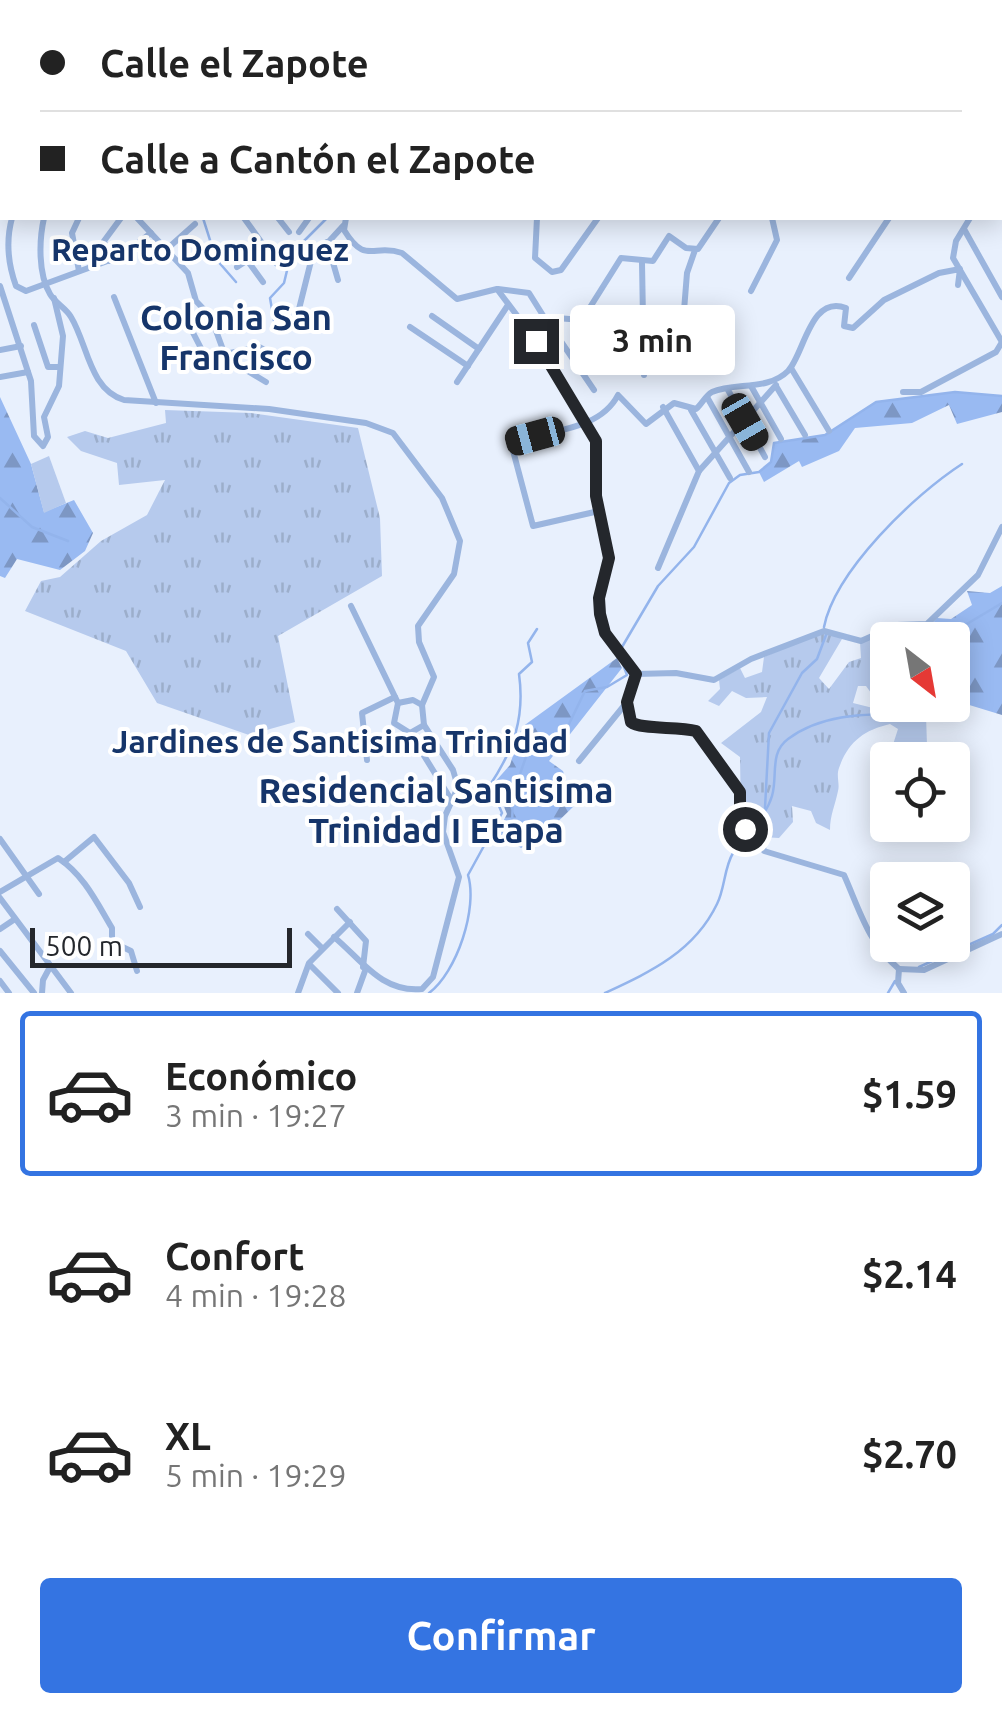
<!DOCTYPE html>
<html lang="es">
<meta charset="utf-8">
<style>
:root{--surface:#fff;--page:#f6f6f6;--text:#222;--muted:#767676;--line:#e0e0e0;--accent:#3474e2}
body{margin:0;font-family:Ubuntu,sans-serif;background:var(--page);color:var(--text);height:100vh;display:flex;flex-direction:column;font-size:38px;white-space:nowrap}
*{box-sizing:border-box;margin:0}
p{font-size:32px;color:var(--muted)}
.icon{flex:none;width:55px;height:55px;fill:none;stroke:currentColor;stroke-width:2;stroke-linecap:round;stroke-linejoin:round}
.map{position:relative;height:993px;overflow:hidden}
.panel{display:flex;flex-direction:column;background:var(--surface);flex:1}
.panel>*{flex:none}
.guide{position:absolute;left:0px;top:0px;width:1002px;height:220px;box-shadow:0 5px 25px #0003;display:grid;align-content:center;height:220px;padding:0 40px;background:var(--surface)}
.needle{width:65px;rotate:149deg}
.fabs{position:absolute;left:870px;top:622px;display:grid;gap:20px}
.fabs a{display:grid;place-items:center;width:100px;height:100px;border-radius:10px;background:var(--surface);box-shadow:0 5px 25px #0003;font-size:50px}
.scale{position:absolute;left:30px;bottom:25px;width:262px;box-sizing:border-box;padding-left:10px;border:5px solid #24272c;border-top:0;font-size:28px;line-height:35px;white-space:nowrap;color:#24272c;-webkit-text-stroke:8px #fff;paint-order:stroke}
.end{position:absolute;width:45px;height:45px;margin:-22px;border:12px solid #24272c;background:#fff;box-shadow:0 0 0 5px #fff}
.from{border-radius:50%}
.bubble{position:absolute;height:70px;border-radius:10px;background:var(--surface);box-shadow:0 5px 25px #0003;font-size:32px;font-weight:700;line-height:70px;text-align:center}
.car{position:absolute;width:30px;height:60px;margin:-30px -15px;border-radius:12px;box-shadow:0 0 8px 2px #0007;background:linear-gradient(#222 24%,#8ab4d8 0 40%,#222 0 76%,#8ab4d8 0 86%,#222 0)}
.guide b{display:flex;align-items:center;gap:35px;height:95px;font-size:38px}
.guide b+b{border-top:2px solid var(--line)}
.guide i{width:25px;height:25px;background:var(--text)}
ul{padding:18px 0 0;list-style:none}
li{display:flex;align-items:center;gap:30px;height:165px;margin:0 20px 15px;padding:0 20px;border:5px solid transparent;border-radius:10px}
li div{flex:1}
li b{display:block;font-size:38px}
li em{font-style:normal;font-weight:700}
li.current{border-color:var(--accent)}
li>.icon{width:90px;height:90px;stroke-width:1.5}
.cta{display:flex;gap:20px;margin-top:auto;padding:20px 40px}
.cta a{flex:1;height:115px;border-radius:10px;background:var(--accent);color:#fff;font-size:40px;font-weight:700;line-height:115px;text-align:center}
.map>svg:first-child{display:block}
.grass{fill:url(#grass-tufts)}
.forest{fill:url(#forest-firs)}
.garden{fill:#b6caed}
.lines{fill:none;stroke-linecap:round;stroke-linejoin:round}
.stream{stroke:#93b4ec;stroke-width:2.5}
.minor{stroke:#9bb5de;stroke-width:6}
.highway{stroke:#396cc3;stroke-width:11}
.route{stroke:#24272c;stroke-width:12}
.labels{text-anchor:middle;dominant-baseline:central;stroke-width:8;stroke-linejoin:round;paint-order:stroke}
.neighbourhood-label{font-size:32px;font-weight:bold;fill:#16356a;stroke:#fff}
.quarter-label{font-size:35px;font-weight:bold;fill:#16356a;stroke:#fff}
</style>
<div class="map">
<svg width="1002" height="993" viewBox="0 0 1002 993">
<defs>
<pattern id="grass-tufts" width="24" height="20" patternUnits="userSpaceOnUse" patternTransform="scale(2.5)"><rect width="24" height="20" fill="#b6caed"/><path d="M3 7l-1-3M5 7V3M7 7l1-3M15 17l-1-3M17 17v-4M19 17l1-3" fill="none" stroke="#9caecb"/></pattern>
<pattern id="forest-firs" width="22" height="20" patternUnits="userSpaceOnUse" patternTransform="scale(2.5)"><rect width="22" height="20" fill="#99baf2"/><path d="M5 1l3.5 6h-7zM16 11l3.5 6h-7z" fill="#7d97c4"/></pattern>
</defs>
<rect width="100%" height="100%" fill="#e8f0fd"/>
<!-- grass -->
<g class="grass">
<path d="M 165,410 L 251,413 L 358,428 L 380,518 L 382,576 L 278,636 L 295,722 L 249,735 L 157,703 L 126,651 L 25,611 L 41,581 L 60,577 L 101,541 L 147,515 L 165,480 L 119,485 L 117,463 L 81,451 L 67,437 L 85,431 L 108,438 L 166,423 Z"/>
<path d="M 825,631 L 842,639 L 819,678 L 829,689 L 849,662 L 861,658 L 860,642 L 873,638 L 871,653 L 887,664 L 887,677 L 879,683 L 885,694 L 874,697 L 866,686 L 858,686 L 853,703 L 877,709 L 887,695 L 888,705 L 946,705 L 926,715 L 927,745 L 905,760 L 888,760 L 898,729 L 890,724 C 864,730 848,742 839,768 C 836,776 840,784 838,791 C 835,806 830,815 830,830 L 816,823 L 811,811 L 792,806 L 793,822 L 779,838 L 762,837 L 762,827 L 741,820 L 740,757 L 721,743 L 761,712 L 767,697 L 746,698 L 732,691 L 719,706 L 708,701 L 720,689 L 719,680 L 740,668 L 745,678 L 762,672 L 764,657 Z"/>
</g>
<!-- forest -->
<g class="forest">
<path d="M 955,392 L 1002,396 L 1002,412 L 957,424 L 949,405 L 912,423 L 855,428 L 839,451 L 802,467 L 799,461 L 764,482 L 759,472 L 771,462 L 774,443 L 825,435 L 876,402 Z"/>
<path d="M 0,397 L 31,464 L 44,512 L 74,500 L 93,533 L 85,551 L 60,570 L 17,559 L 5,578 L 0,576 Z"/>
<path d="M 1002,586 L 1002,715 L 953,700 L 952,640 L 919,640 L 937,618 L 951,619 L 972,605 L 967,591 L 990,593 Z"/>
<path d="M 617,658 L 622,668 L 549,761 L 563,771 L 574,806 L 541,838 L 521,848 L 497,833 L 507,814 L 494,783 L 510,765 L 522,727 Z"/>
</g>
<!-- garden -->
<path class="garden" d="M 49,456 L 66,503 L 44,513 L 31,464 Z"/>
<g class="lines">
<!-- stream -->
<g class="stream">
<path d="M 220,2 L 221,0"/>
<path d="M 203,218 L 216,259 L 236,282"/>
<path d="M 274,321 L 270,298 L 284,283 L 291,254 L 327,218"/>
<path d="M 0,498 L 32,527 L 68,541"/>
<path d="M 824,627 C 835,571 914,495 962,464"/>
<path d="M 940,640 L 1002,603"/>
<path d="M 622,647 L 658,586 L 694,547 L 729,483 L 740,475 L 759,472 L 771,462 L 774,443 L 825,435 L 876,402 L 955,392 L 1002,396"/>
<path d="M 765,808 L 769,733 L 802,673 L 817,659 L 826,635"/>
<path d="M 488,840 L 512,826 L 513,794 L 527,754 L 568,726 L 585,691 L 607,687 L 627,675 L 621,659"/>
<path d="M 919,967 L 993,934 L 1002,925"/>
<path d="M 429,993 C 457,972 478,908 468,875 L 502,813 L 490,785 C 514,749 525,717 519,674 L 532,662 L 528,643 L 537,629"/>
<path d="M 605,993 C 650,972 694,952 717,904 C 725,888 724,868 733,853 C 744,832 765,820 772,796 C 778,776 769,753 788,739 C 820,715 861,714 899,714 L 908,705"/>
<path d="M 888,993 L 895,981"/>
</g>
<!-- minor -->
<g class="minor">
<path d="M 8,0 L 11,2"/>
<path d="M 176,0 L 178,2"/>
<path d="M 270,0 L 271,2"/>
<path d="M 614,0 L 615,2"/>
<path d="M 632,0 L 633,2"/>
<path d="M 643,0 L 644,2"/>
<path d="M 772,0 L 773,2"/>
<path d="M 794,0 L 795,2"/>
<path d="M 928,0 L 928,2"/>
<path d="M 16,2 L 18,0"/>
<path d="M 164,2 L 168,0"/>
<path d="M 199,2 L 201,0"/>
<path d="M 241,2 L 243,0"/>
<path d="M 475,2 L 476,0"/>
<path d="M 981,2 L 984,0"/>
<path d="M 1000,29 L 1002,30"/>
<path d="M 0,37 L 2,36"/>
<path d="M 0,47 L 2,51"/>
<path d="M 0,100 L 2,99"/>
<path d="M 0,114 L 2,117"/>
<path d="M 1000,152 L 1002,156"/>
<path d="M 1000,184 L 1002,183"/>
<path d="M 0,194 L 2,196"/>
<path d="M 12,218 C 6,240 8,264 16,286 L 26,291 L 121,256 L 151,233"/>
<path d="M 44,218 C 39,240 38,274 50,294 C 55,303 66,308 71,317 C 88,345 89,389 124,400 L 269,409 L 366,423 L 393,433 L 442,498 L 460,541 L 454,574 L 418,626 L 419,642 L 434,677 L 422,705"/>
<path d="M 137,218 L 188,273 L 196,301 L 211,317 L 226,358 L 266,382"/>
<path d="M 244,218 L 277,264"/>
<path d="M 278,218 L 289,232"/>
<path d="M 346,218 L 344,230 C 366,266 373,243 402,253 L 457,299 L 497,289 L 546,354 L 595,441 L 596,496 L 609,559 L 599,598 L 600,614 L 605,633 L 636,674"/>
<path d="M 537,218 L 535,258 L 552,272 L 561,270 L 598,218"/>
<path d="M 964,229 L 1002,297"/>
<path d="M 299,232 L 309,218"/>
<path d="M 327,242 L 338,280"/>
<path d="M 167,249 L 195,224"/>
<path d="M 247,260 L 263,282"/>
<path d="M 109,261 L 104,241 L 121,218"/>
<path d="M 642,263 L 644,375"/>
<path d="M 237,267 L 266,248"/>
<path d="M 79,271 L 72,233 L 79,218"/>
<path d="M 849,278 L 889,218"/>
<path d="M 0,286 L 31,381 L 34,436 L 43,446 L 48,437 L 44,417 L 59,386 L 63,336 L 54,298"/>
<path d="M 498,289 L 529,293 L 544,317 L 582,320 L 621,258 L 653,261 L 669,236 L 686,248 L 698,249 L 719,218"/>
<path d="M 751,291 L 777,240 L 772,218"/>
<path d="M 114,297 L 156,403"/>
<path d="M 298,313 L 311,261 L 343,226"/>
<path d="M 432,316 L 479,349"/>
<path d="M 545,318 L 594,390"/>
<path d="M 187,321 L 206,358 L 259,347 L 283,360"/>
<path d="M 683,323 L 687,273 L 695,250"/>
<path d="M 34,325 L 48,367 L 60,367"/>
<path d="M 410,327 L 468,366"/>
<path d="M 215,329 L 243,321"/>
<path d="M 0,350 L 21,346"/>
<path d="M 791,368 L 829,431"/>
<path d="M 0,377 L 28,372"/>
<path d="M 457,382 L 508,305"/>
<path d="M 751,386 L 781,439"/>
<path d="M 776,386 L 805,435"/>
<path d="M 728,390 L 765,457"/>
<path d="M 903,392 L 921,392 L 996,352 L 1002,342 L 953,258 L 956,241 L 970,218"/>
<path d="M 707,397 L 749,472"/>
<path d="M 691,410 L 730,478"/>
<path d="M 699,471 L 776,385"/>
<path d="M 599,511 L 533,526 L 511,443 C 546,430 599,432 618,395 L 646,424 L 674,403 L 696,409 C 702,404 705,396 712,392 C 735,382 768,391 788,371 C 804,355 810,294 846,308 L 844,326 L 853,328 L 884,300 L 939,273 L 960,269 L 958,285"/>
<path d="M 658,568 L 699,471 L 663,407"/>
<path d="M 351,606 L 398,703"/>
<path d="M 636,674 L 627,702 L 633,725 L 696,731 L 740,791 L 743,827 L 759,832 L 764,851 L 844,875 C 860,911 868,943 899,969"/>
<path d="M 636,674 L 676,673 L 714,680 L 751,659 L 824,631 L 861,641 L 897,625 L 927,624 L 978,575 L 1002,527"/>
<path d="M 398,703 L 394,723 L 410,733 L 424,725 L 422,705"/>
<path d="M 398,703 L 413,700 L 422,705"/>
<path d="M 410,733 L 452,801"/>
<path d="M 367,760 L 362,713 L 395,697"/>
<path d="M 579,761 L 627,702"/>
<path d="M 0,839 L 39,894"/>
<path d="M 64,862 L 94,837 L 129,883 L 140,907"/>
<path d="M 0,892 L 58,858 C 84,875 97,903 112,928 L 112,942 L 131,951 L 137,971"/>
<path d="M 0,898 L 71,993"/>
<path d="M 337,909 L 366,941 L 363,967"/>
<path d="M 0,929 L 15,919"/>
<path d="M 308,934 L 322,948"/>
<path d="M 334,937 C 361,959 381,993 422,989 L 433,977 L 459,877 L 443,832 L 445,816 L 458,787 L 453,770 L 424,725"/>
<path d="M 0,951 L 34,993"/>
<path d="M 309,964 L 338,993"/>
<path d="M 899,969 L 924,970 L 1002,934"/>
<path d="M 899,969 L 898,983 L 904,993"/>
<path d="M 0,981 L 9,993"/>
<path d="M 42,993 L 43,980 L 50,967"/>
<path d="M 298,993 L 309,963 L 350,922"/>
<path d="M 357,993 L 365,971"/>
</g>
<!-- highway -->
<g class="highway">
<path d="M 858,0 L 860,2"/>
<path d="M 1000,78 L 1002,79"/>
</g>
</g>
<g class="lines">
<!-- route -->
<path class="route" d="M 536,341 L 596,441 L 596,496 L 609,558 L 599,598 L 600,614 L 605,633 L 636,674 L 627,702 L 631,722 C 641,730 678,726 696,731 L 740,792 L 740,824 L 745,829"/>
</g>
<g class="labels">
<!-- neighbourhood labels -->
<g class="neighbourhood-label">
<text x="200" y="249">Reparto Dominguez</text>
<text x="340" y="741">Jardines de Santisima Trinidad</text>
</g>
<!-- quarter labels -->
<g class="quarter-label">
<text x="236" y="317">Colonia San<tspan x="236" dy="40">Francisco</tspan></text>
<text x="436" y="790">Residencial Santisima<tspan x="436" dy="40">Trinidad I Etapa</tspan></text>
</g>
</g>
</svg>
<div class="fabs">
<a><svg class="needle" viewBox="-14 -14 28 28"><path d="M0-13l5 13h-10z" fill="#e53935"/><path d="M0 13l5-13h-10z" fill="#767676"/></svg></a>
<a><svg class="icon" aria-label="locate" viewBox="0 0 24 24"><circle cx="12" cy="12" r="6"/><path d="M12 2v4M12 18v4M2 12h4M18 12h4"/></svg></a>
<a><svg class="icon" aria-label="layers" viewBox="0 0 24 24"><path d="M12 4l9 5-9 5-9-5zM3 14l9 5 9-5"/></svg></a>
</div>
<div class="scale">500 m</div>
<i class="end from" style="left:745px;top:829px"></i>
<i class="end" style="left:536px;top:341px"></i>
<div class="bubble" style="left:570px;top:305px;width:165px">3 min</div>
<i class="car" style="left:745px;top:422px;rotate:150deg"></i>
<i class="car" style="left:535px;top:436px;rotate:255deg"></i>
<div class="guide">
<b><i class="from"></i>Calle el Zapote</b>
<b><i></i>Calle a Cantón el Zapote</b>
</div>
</div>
<section class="panel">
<ul>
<li class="current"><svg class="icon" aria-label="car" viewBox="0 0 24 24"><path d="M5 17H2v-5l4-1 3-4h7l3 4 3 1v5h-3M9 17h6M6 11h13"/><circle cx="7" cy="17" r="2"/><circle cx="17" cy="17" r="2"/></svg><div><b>Económico</b><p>3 min · 19:27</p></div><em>$1.59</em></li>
<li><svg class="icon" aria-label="car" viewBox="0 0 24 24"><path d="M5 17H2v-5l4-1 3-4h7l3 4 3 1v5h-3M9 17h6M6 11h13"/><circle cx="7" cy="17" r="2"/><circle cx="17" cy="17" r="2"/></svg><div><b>Confort</b><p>4 min · 19:28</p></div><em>$2.14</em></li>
<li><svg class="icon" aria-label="car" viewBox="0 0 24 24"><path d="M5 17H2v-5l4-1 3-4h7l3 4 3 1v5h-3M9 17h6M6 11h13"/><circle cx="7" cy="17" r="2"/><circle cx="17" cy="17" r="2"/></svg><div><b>XL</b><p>5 min · 19:29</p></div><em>$2.70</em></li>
</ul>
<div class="cta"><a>Confirmar</a></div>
</section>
